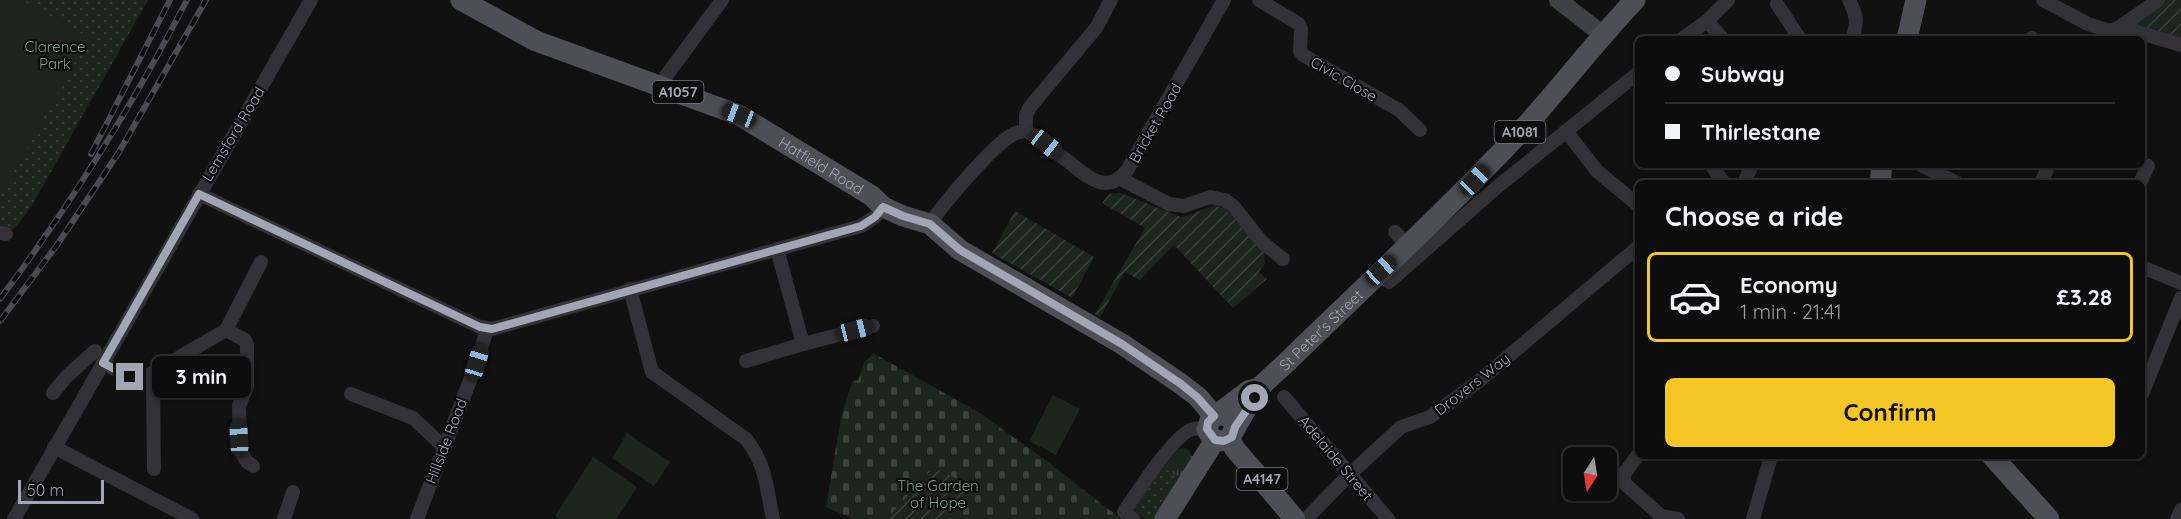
<!DOCTYPE html>
<meta charset="utf-8">
<style>
:root{--surface:#0d0d0e;--page:#161617;--text:#f1f3f6;--muted:#9a9c9e;--line:#2d2d2e;--accent:#f4c727}
body{margin:0;font-family:Quicksand,sans-serif;background:var(--page);color:var(--text);height:100vh;display:flex;flex-direction:column;font-size:22px;white-space:nowrap}
*{box-sizing:border-box;margin:0}
p{font-size:20px;color:var(--muted)}
.icon{flex:none;width:33px;height:33px;fill:none;stroke:currentColor;stroke-width:2;stroke-linecap:round;stroke-linejoin:round}
.map{position:relative;flex:1;overflow:hidden}
.sheet{position:absolute;left:1635px;top:180px;width:510px;height:279px;display:flex;flex-direction:column;background:var(--surface);border-radius:9px;box-shadow:0 3px 9px #0003,0 0 0 2px var(--line)}
.sheet>*{flex:none}
.top-card{position:absolute;left:1635px;top:36px;width:510px;height:132px;border-radius:9px;box-shadow:0 3px 9px #0003,0 0 0 2px var(--line);display:grid;align-content:center;height:132px;padding:0 30px;background:var(--surface)}
.needle{width:39px;rotate:192deg}
.buttons{position:absolute;left:1563px;top:447px;display:grid;gap:12px}
.buttons a{display:grid;place-items:center;width:54px;height:54px;border-radius:9px;background:var(--surface);box-shadow:0 3px 9px #0003,0 0 0 2px var(--line);font-size:30px}
.scale{position:absolute;left:18px;bottom:15px;width:86px;box-sizing:border-box;padding-left:6px;border:3px solid #a2a5b3;border-top:0;font-size:16px;line-height:21px;white-space:nowrap;color:#a2a5b3;-webkit-text-stroke:4px #0c0c0d;paint-order:stroke}
.end{position:absolute;width:27px;height:27px;margin:-14px;border:8px solid #a2a5b3;background:#111;box-shadow:0 0 0 3px #111}
.from{border-radius:50%}
.bubble{position:absolute;height:42px;border-radius:9px;background:var(--surface);box-shadow:0 3px 9px #0003,0 0 0 2px var(--line);font-size:20px;font-weight:700;line-height:42px;text-align:center}
.car{position:absolute;width:18px;height:36px;margin:-18px -9px;border-radius:8px;box-shadow:0 0 4px 2px #0007;background:linear-gradient(#222 24%,#8ab4d8 0 40%,#222 0 76%,#8ab4d8 0 86%,#222 0)}
.top-card b{display:flex;align-items:center;gap:21px;height:57px;font-size:22px}
.top-card b+b{border-top:2px solid var(--line)}
.top-card i{width:15px;height:15px;background:var(--text)}
ul{padding:0;list-style:none}
li{display:flex;align-items:center;gap:18px;height:90px;margin:0 12px 9px;padding:0 18px;border:3px solid var(--line);border-radius:9px}
li div{flex:1}
li b{display:block;font-size:22px}
li em{font-style:normal;font-weight:700}
li.selected{border-color:var(--accent)}
li>.icon{width:54px;height:54px;stroke-width:1.5}
h2{padding:0 30px;font-size:27px;line-height:72px}
.action{display:flex;gap:12px;margin-top:auto;padding:12px 30px}
.action a{flex:1;height:69px;border-radius:9px;background:var(--accent);color:#111;font-size:24px;font-weight:700;line-height:69px;text-align:center}
.map>svg:first-child{display:block}
.grass{fill:url(#grass-tufts)}
.cemetery{fill:url(#cemetery-stones)}
.park{fill:url(#park-dots)}
.garden{fill:url(#garden-furrows)}
.pitch{fill:#1d251f}
.lines{fill:none;stroke-linecap:round;stroke-linejoin:round}
.street{stroke:#323237;stroke-width:14}
.secondary{stroke:#404147;stroke-width:18}
.primary{stroke:#4e4f56;stroke-width:21}
.rail-casing{stroke:#4b4c52;stroke-width:6}
.rail{stroke:#0c0c0d;stroke-width:4;stroke-dasharray:11;stroke-linecap:butt}
.route{stroke:#a2a5b3;stroke-width:8}
.labels{text-anchor:middle;dominant-baseline:central;stroke-width:4.5;stroke-linejoin:round;paint-order:stroke}
.shield{fill:#0c0c0d;stroke:#757781;stroke-width:1.5}
.shield-label{font-size:14px;font-weight:bold;fill:#a2a5b3}
.park-label{font-size:15px;fill:#789f7f;stroke:#0c0c0d}
.street-label{font-size:15px;fill:#a2a5b3;stroke:#0c0c0d}
</style>
<div class="map">
<svg width="2181" height="519" viewBox="0 0 2181 519">
<defs>
<pattern id="grass-tufts" width="24" height="20" patternUnits="userSpaceOnUse" patternTransform="scale(1.5)"><rect width="24" height="20" fill="#1d251f"/><path d="M3 7l-1-3M5 7V3M7 7l1-3M15 17l-1-3M17 17v-4M19 17l1-3" fill="none" stroke="#3b423d"/></pattern>
<pattern id="cemetery-stones" width="16" height="16" patternUnits="userSpaceOnUse" patternTransform="scale(1.5)"><rect width="16" height="16" fill="#1d251f"/><path d="M2 7V4a2 2 0 0 1 4 0v3zM10 15v-3a2 2 0 0 1 4 0v3z" fill="#3b423d"/></pattern>
<pattern id="park-dots" width="8" height="8" patternUnits="userSpaceOnUse" patternTransform="scale(1.5)"><rect width="8" height="8" fill="#1d251f"/><path d="M2 2h.1M6 6h.1" fill="none" stroke="#3b423d" stroke-width="1.8" stroke-linecap="round"/></pattern>
<pattern id="garden-furrows" width="10" height="10" patternUnits="userSpaceOnUse" patternTransform="scale(1.5)"><rect width="10" height="10" fill="#1d251f"/><path d="M-1 1l2-2M0 10L10 0M9 11l2-2" fill="none" stroke="#3b423d"/></pattern>
</defs>
<rect width="100%" height="100%" fill="#111112"/>
<!-- grass -->
<path class="grass" d="M 1185,448 L 1189,450 L 1193,459 L 1155,519 L 1145,519 L 1135,511 L 1134,504 L 1178,449 Z"/>
<!-- cemetery -->
<path class="cemetery" d="M 873,353 L 980,413 L 1048,462 L 1121,519 L 939,519 L 979,491 L 934,467 L 887,519 L 853,519 L 826,507 L 841,417 L 853,380 L 858,381 L 864,363 Z"/>
<!-- park -->
<g class="park">
<path d="M 0,0 L 148,0 L 31,207 L 15,228 L 11,230 L 0,228 Z"/>
<path d="M 1167,469 L 1175,475 L 1170,487 L 1154,515 L 1150,518 L 1145,518 L 1138,512 L 1137,505 L 1159,475 Z"/>
</g>
<!-- garden -->
<g class="garden">
<path d="M 2159,0 L 2181,0 L 2181,44 L 2121,26 Z"/>
<path d="M 1121,193 L 1181,217 C 1196,216 1211,200 1225,209 L 1264,251 L 1265,263 L 1259,272 L 1267,279 L 1233,308 L 1174,245 L 1140,280 L 1125,272 L 1100,317 L 1095,314 L 1145,228 L 1102,203 L 1109,194 Z"/>
<path d="M 1015,211 L 1094,257 L 1072,298 L 992,253 Z"/>
<path d="M 934,467 L 980,491 L 939,519 L 887,519 Z"/>
</g>
<!-- pitch -->
<g class="pitch">
<path d="M 0,0 L 22,0 L 89,37 L 8,183 L 8,192 L 0,195 Z"/>
<path d="M 1053,395 L 1080,409 L 1056,455 L 1029,441 Z"/>
<path d="M 627,433 L 670,462 L 654,486 L 612,458 Z"/>
<path d="M 593,457 L 637,487 L 616,519 L 560,519 L 555,516 Z"/>
</g>
<g class="lines">
<!-- street -->
<g class="street">
<path d="M 1259,0 L 1299,24 L 1301,29 L 1300,51 L 1303,55 L 1399,110 L 1420,130"/>
<path d="M 1849,0 C 1857,16 1858,22 1852,39"/>
<path d="M 2043,0 L 2088,24 L 2110,31"/>
<path d="M 1777,4 L 1800,39"/>
<path d="M 1707,21 L 1723,39"/>
<path d="M 2120,27 L 2158,0"/>
<path d="M 2110,31 L 2120,27 L 2181,45"/>
<path d="M 1682,39 L 1707,21 L 1728,0"/>
<path d="M 2031,39 L 2032,38"/>
<path d="M 662,86 L 666,76 L 722,0"/>
<path d="M 1026,131 L 1035,136 C 1046,145 1058,154 1069,162 C 1088,178 1109,196 1128,169 L 1224,0"/>
<path d="M 1026,131 L 1026,115 L 1030,107 L 1096,28 L 1111,0"/>
<path d="M 1566,131 L 1597,171 L 1638,205"/>
<path d="M 1711,165 L 1724,183"/>
<path d="M 1921,165 L 1957,183"/>
<path d="M 1119,178 L 1169,204 L 1184,206 L 1210,197 L 1225,200 L 1234,207 L 1262,242 L 1283,259"/>
<path d="M 1744,183 L 1752,165"/>
<path d="M 2041,183 L 2049,165"/>
<path d="M 2140,183 L 2148,166 L 2142,164"/>
<path d="M 199,194 L 480,327 L 492,329 L 861,226 L 875,217 L 883,207"/>
<path d="M 930,224 C 943,204 992,146 1012,135 C 1017,132 1021,132 1026,131"/>
<path d="M 1395,232 L 1408,246"/>
<path d="M 0,233 L 6,234"/>
<path d="M 777,249 L 803,344"/>
<path d="M 2142,267 L 2181,283"/>
<path d="M 1389,282 L 1496,188 L 1638,73"/>
<path d="M 630,289 L 652,372 L 746,439 C 767,466 766,487 773,519"/>
<path d="M 226,330 L 245,340 L 247,345 L 247,386 L 239,406 L 240,450 L 247,462 L 253,466"/>
<path d="M 746,361 L 803,344 L 873,326"/>
<path d="M 103,363 C 119,371 131,380 149,375 L 226,330 L 261,262"/>
<path d="M 149,375 L 153,381 L 154,469"/>
<path d="M 53,393 L 66,377 L 95,351"/>
<path d="M 351,394 L 413,418 L 443,446"/>
<path d="M 2142,394 L 2181,298"/>
<path d="M 1284,397 L 1388,519"/>
<path d="M 54,447 L 192,519"/>
<path d="M 1638,455 L 1624,474 L 1624,483 L 1661,516 L 1678,519"/>
<path d="M 14,519 L 311,0"/>
<path d="M 284,519 L 293,492"/>
<path d="M 417,519 L 477,362 L 487,329"/>
<path d="M 1133,519 L 1124,512 C 1135,495 1175,433 1193,429 C 1197,428 1203,429 1207,429"/>
<path d="M 1306,519 L 1350,474 L 1401,427 L 1430,417 L 1479,381 L 1638,247"/>
<path d="M 1753,519 L 1771,456"/>
<path d="M 2177,519 L 2181,510"/>
</g>
<!-- secondary -->
<path class="secondary" d="M 1558,0 L 1602,34"/>
<!-- primary -->
<g class="primary">
<path id="s1" d="M 461,0 L 536,41 L 739,115 L 872,196 L 883,207 L 903,216 L 930,224 L 960,250 L 1122,344 L 1181,384 L 1198,397 L 1214,416"/>
<path d="M 1907,39 L 1916,0"/>
<path d="M 1880,183 L 1882,165"/>
<path id="s2" d="M 1218,414 L 1248,391 L 1259,388 L 1288,361 C 1362,289 1438,219 1509,144 C 1553,98 1591,46 1635,0"/>
<path d="M 1235,427 L 1232,419 L 1222,414 L 1211,418 L 1207,429 C 1211,440 1219,443 1229,439 L 1246,409 L 1255,398 L 1259,388"/>
<path d="M 1229,439 L 1235,449 L 1295,519"/>
<path d="M 1992,456 L 2049,519"/>
<path d="M 1165,519 L 1215,440"/>
</g>
<defs>
<g id="rail">
<path d="M 91,154 L 170,0"/>
<path d="M 0,299 C 71,204 133,105 187,0"/>
<path d="M 0,321 L 57,245 L 119,152 L 206,0"/>
</g>
</defs>
<!-- rail casing -->
<use href="#rail" class="rail-casing"/>
<!-- rail -->
<use href="#rail" class="rail"/>
</g>
<g class="lines">
<!-- route -->
<path class="route" d="M 130,377 L 103,363 L 199,194 L 480,327 L 492,329 L 861,226 L 875,217 L 883,207 L 903,216 L 930,224 L 960,250 L 1122,344 L 1181,384 L 1197,397 L 1214,416 L 1208,422 L 1207,429 L 1215,440 L 1224,441 L 1232,437 L 1235,427 L 1255,398"/>
</g>
<g class="labels">
<!-- shield labels -->
<g class="shield">
<rect x="652.5" y="81" width="51" height="22" rx="4.5"/>
<rect x="1494.5" y="121" width="51" height="22" rx="4.5"/>
<rect x="1236.5" y="468" width="51" height="22" rx="4.5"/>
</g>
<g class="shield-label">
<text x="678" y="92">A1057</text>
<text x="1520" y="132">A1081</text>
<text x="1262" y="479">A4147</text>
</g>
<!-- park labels -->
<g class="park-label">
<text x="55" y="46">Clarence<tspan x="55" dy="17">Park</tspan></text>
<text x="938" y="485">The Garden<tspan x="938" dy="17">of Hope</tspan></text>
</g>
<!-- street labels -->
<g class="street-label">
<text transform="translate(1344 79) rotate(30)">Civic Close</text>
<text transform="translate(1155 123) rotate(-60)">Bricket Road</text>
<text transform="translate(233 134) rotate(-59)">Lemsford Road</text>
<text stroke="none"><textPath href="#s1" startOffset="398">Hatfield Road</textPath></text>
<text stroke="none"><textPath href="#s2" startOffset="134">St Peter's Street</textPath></text>
<text transform="translate(1472 384) rotate(-38)">Drovers Way</text>
<text transform="translate(446 441) rotate(-69)">Hillside Road</text>
<text transform="translate(1336 458) rotate(50)">Adelaide Street</text>
</g>
</g>
</svg>
<div class="buttons">
<a><svg class="needle" viewBox="-14 -14 28 28"><path d="M0-13l5 13h-10z" fill="#e53935"/><path d="M0 13l5-13h-10z" fill="#9a9c9e"/></svg></a>
</div>
<div class="scale">50 m</div>
<i class="end from" style="left:1255px;top:398px"></i>
<i class="end" style="left:130px;top:377px"></i>
<div class="bubble" style="left:152px;top:356px;width:99px">3 min</div>
<i class="car" style="left:739px;top:115px;rotate:291deg"></i>
<i class="car" style="left:1046px;top:144px;rotate:128deg"></i>
<i class="car" style="left:1475px;top:180px;rotate:44deg"></i>
<i class="car" style="left:1381px;top:270px;rotate:48deg"></i>
<i class="car" style="left:855px;top:330px;rotate:76deg"></i>
<i class="car" style="left:477px;top:362px;rotate:17deg"></i>
<i class="car" style="left:239px;top:438px;rotate:357deg"></i>
<div class="top-card">
<b><i class="from"></i>Subway</b>
<b><i></i>Thirlestane</b>
</div>
<section class="sheet">
<h2>Choose a ride</h2>
<ul>
<li class="selected"><svg class="icon" aria-label="car" viewBox="0 0 24 24"><path d="M5 17H2v-5l4-1 3-4h7l3 4 3 1v5h-3M9 17h6M6 11h13"/><circle cx="7" cy="17" r="2"/><circle cx="17" cy="17" r="2"/></svg><div><b>Economy</b><p>1 min · 21:41</p></div><em>£3.28</em></li>
</ul>
<div class="action"><a>Confirm</a></div>
</section>
</div>
